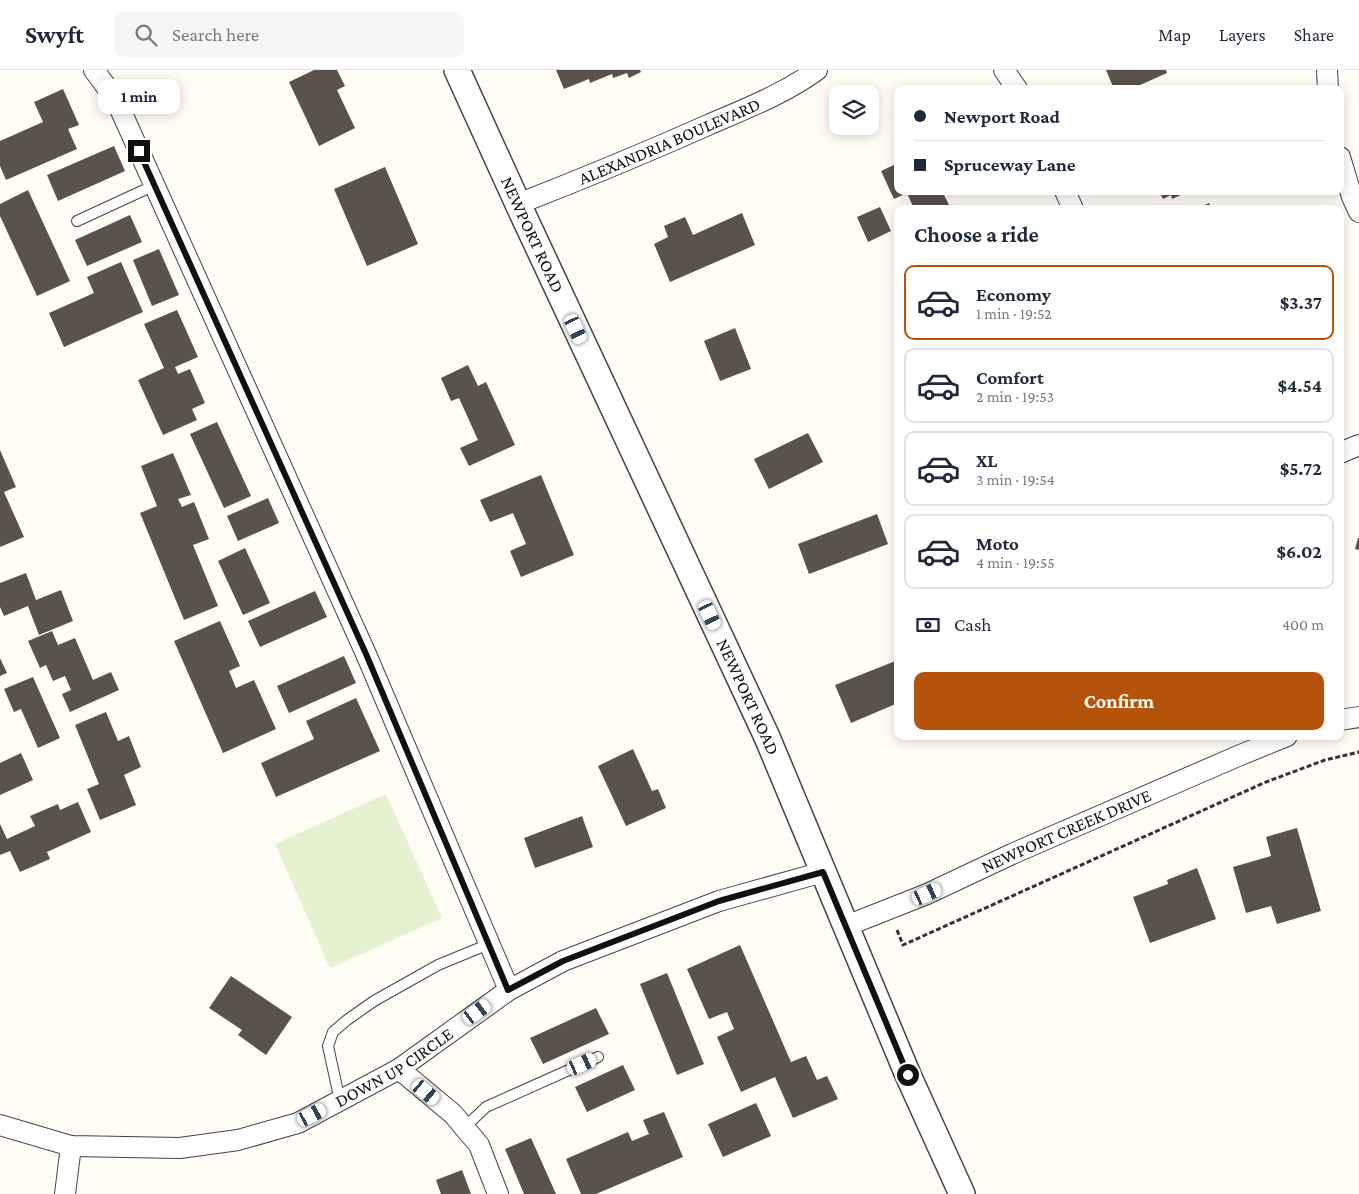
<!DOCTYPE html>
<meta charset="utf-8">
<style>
:root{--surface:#fff;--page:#f6f6f7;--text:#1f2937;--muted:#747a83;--line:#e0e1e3;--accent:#b45309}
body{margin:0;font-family:"Crimson Pro",serif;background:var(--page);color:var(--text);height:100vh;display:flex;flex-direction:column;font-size:19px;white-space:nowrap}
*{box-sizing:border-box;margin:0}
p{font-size:16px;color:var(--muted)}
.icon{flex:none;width:28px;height:28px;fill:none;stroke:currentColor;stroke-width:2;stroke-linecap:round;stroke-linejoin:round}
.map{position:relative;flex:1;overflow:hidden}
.sheet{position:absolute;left:894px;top:135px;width:450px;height:535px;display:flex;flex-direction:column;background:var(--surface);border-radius:10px;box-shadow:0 2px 12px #0003}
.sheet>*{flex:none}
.hud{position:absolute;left:894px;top:15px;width:450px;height:110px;border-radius:10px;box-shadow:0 2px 12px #0003;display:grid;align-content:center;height:110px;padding:0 20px;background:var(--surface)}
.controls{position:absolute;left:829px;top:15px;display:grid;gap:10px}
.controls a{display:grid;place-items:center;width:50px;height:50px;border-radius:10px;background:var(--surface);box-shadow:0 2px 12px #0003;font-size:25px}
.end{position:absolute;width:22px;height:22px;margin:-11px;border:6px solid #111;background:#fff;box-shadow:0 0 0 2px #fff}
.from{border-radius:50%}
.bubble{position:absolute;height:35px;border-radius:10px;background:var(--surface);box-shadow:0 2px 12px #0003;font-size:16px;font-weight:700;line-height:35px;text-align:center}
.car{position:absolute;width:15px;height:30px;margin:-15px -8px;border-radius:6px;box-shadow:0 0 4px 1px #0007;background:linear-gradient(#fff 24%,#345 0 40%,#fff 0 76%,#345 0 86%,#fff 0)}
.hud b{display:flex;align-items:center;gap:18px;height:48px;font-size:19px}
.hud b+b{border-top:1px solid var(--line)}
.hud i{width:12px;height:12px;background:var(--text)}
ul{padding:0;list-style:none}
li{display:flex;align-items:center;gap:15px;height:75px;margin:0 10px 8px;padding:0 10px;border:2px solid var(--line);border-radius:10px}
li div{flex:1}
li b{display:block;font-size:19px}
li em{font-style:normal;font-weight:700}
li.current{border-color:var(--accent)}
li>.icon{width:45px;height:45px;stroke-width:1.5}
h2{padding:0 20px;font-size:22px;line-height:60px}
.pay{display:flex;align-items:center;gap:12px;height:55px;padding:0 20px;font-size:19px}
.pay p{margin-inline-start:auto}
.cta{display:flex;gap:10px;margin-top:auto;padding:10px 20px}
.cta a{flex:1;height:58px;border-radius:10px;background:var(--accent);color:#fff;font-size:20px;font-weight:700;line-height:58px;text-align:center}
header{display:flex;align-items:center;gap:30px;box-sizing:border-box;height:70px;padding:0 25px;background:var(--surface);border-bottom:1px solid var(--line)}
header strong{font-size:24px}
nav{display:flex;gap:28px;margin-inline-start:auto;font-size:18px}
.search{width:350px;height:45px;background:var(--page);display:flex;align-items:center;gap:12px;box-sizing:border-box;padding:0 18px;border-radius:10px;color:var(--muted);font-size:19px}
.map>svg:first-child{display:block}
.pitch{fill:#e6f2cf}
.building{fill:#5a524d}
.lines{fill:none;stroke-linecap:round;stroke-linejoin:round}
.service-casing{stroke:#444;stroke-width:12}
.minor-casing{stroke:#444;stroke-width:22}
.tertiary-casing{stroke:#444;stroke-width:28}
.path{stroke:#333;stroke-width:3;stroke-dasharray:5 2.5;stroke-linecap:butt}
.service{stroke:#fff;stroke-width:10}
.minor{stroke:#fff;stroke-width:20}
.tertiary{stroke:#fff;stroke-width:25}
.route{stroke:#111;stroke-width:6}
.labels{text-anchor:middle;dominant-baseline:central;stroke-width:5;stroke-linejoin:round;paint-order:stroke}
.street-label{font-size:18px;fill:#111;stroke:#fff}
</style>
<header>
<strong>Swyft</strong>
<div class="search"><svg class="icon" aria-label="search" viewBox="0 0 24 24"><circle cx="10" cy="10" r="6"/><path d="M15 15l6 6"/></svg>Search here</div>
<nav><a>Map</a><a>Layers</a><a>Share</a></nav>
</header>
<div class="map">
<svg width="1359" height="1124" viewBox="0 0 1359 1124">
<rect width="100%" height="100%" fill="#fffdf5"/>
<!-- pitch -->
<path class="pitch" d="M 386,724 L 442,848 L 330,898 L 275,774 Z"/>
<!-- building -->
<g class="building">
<path d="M 314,0 L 337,0 L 345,16 L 337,20 L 355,58 L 319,76 L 289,12 Z"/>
<path d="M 556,0 L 640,0 L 641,2 L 629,8 L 627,3 L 613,8 L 612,4 L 590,13 L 589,9 L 564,19 Z"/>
<path d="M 1106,0 L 1166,0 L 1167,3 L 1131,19 L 1114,19 Z"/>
<path d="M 63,19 L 79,55 L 68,59 L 77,79 L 6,110 L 0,96 L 0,71 L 43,52 L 34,32 Z"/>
<path d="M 114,76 L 125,101 L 58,131 L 47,105 Z"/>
<path d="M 896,94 L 898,97 L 898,121 L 952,121 L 944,125 L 951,139 L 914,139 L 907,123 L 894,129 L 881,101 Z"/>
<path d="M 385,97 L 418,174 L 367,196 L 334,119 Z"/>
<path d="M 28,120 L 70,211 L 37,226 L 0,146 L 0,134 Z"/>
<path d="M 1159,121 L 1190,121 L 1172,129 L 1171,125 L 1163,129 Z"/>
<path d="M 1209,133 L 1212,139 L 1196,139 Z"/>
<path d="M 880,137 L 891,161 L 868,172 L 857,147 Z"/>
<path d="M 742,143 L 755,175 L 670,212 L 654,174 L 668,167 L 664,156 L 685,147 L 693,165 Z"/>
<path d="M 130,145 L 142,172 L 87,196 L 75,170 Z"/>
<path d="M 159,179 L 179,225 L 152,236 L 133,190 Z"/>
<path d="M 121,192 L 143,242 L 64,277 L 49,243 L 94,223 L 87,207 Z"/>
<path d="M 177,240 L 198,287 L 175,297 L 178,304 L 190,299 L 205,333 L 192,339 L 197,350 L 163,365 L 138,310 L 164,298 L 144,254 Z"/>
<path d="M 735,258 L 751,299 L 720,311 L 704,271 Z"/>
<path d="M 468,295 L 478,316 L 486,312 L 515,375 L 469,396 L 460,378 L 478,370 L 459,328 L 451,331 L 441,308 Z"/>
<path d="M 217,352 L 251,426 L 224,438 L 190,364 Z"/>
<path d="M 808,363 L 823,392 L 769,419 L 754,389 Z"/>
<path d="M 0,380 L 16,417 L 4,422 L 24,467 L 0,477 Z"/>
<path d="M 173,383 L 191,425 L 178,429 L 182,437 L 194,432 L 209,469 L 193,475 L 218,536 L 184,550 L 140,443 L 157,436 L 141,396 Z"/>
<path d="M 541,405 L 574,485 L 521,507 L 510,481 L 526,474 L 513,443 L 490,452 L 480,430 Z"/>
<path d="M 268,428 L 279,453 L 238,471 L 227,446 Z"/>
<path d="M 877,444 L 888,474 L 809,504 L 798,474 Z"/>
<path d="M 1358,468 L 1359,468 L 1359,480 L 1355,479 Z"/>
<path d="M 245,478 L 270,533 L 243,545 L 218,491 Z"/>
<path d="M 26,503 L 36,530 L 61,520 L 73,551 L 39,565 L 28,536 L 4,546 L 0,537 L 0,513 Z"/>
<path d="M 315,521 L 327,547 L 260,577 L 248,551 Z"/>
<path d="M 220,551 L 240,596 L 229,601 L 236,618 L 254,610 L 276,659 L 223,683 L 174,571 Z"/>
<path d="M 52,561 L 58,575 L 75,568 L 93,610 L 111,602 L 119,620 L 70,642 L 62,624 L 71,620 L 65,606 L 53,611 L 46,595 L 40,598 L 28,571 Z"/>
<path d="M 344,586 L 356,613 L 289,643 L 277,616 Z"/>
<path d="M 0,588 L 7,603 L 0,606 Z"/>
<path d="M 898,590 L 898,633 L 851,653 L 835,615 Z"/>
<path d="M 33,607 L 60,668 L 38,678 L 21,639 L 14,642 L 4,619 Z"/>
<path d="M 356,628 L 380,681 L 276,727 L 261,693 L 314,669 L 306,651 Z"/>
<path d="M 106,642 L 118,671 L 129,666 L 141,697 L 124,705 L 136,735 L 100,750 L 87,719 L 99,714 L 75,655 Z"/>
<path d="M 633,679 L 652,721 L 658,719 L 666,738 L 626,756 L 598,696 Z"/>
<path d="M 21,683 L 33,710 L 0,725 L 0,693 Z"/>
<path d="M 78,732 L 91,762 L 47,782 L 50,789 L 20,802 L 10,781 L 0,785 L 0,754 L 7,769 L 35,756 L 30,746 L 58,734 L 60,740 Z"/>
<path d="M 582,746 L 593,777 L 535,798 L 524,768 Z"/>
<path d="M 1297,758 L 1321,841 L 1277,854 L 1271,836 L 1246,843 L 1233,797 L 1271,786 L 1266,767 Z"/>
<path d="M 1197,798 L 1216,849 L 1150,873 L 1133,827 L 1168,814 L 1167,810 Z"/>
<path d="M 740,875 L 791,992 L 806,986 L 817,1010 L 827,1006 L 838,1029 L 793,1048 L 775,1007 L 741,1022 L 717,967 L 734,959 L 727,942 L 709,949 L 687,899 Z"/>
<path d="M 667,903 L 704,994 L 677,1005 L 640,914 Z"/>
<path d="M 231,906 L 292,947 L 266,985 L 238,965 L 242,960 L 209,938 Z"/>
<path d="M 596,938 L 609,964 L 543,994 L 530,968 Z"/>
<path d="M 623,995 L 635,1020 L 587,1042 L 575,1017 Z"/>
<path d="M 756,1033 L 771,1066 L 723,1087 L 708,1054 Z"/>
<path d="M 664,1042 L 683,1087 L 596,1124 L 581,1124 L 566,1089 L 628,1062 L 632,1071 L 649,1064 L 643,1050 Z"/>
<path d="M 531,1068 L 556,1124 L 524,1124 L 505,1079 Z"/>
<path d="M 462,1100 L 471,1124 L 441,1124 L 436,1110 Z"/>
</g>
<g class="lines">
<defs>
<g id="service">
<path d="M 77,151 L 155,115"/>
<path d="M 340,1031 L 328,976 L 333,962 L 347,950 L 374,931 L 438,895 L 489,874"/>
<path d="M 464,1058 L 486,1037 L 598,987"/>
</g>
<g id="minor">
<path d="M 94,0 L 116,30 L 366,584 L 509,920"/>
<path d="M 1004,0 L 1017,19"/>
<path d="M 1327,0 L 1328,19"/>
<path d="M 1340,87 L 1352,127 L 1359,142"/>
<path d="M 1065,121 L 1073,139"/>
<path id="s1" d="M 518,134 C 582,109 645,83 708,55 C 745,39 784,24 817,0"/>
<path d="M 1340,383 L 1359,375"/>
<path d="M 1340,650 L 1359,647"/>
<path id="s2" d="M 846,856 L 927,824 L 1012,784 L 1238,686 L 1287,666"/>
<path d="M 399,999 L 453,1044 L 479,1075 L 498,1124"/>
<path id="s3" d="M 0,1055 L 71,1076 L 180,1078 L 238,1070 L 298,1053 L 399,999 L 509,920 L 563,891 L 719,831 L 823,802"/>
<path d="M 65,1124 L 71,1076"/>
</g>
<g id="tertiary">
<path id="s4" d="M 457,0 L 518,134 L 767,667 L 908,1005 L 962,1124"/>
</g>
</defs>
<!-- service casing -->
<use href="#service" class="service-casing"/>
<!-- minor casing -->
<use href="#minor" class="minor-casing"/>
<!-- tertiary casing -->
<use href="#tertiary" class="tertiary-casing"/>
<!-- path -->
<path class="path" d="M 897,860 L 903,875 L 1266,712 L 1325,690 L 1359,682"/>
<!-- service -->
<use href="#service" class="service"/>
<!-- minor -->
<use href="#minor" class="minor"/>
<!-- tertiary -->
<use href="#tertiary" class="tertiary"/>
</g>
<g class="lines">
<!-- route -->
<path class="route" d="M 139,81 L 366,584 L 508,920 L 563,891 L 719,831 L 823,802 L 908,1005"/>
</g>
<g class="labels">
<!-- street labels -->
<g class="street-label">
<text stroke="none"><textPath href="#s1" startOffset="164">ALEXANDRIA BOULEVARD</textPath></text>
<text stroke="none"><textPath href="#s4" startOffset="181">NEWPORT ROAD</textPath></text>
<text stroke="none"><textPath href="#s4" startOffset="691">NEWPORT ROAD</textPath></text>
<text stroke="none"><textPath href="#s2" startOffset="240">NEWPORT CREEK DRIVE</textPath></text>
<text stroke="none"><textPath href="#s3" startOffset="415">DOWN UP CIRCLE</textPath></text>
</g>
</g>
</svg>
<div class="controls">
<a><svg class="icon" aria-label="layers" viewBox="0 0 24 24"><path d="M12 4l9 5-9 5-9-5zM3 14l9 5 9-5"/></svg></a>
</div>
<i class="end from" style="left:908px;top:1005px"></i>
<i class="end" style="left:139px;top:81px"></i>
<div class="bubble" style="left:98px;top:9px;width:82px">1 min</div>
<i class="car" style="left:576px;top:259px;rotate:155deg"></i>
<i class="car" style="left:710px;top:545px;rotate:155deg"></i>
<i class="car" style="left:927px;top:824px;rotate:65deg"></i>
<i class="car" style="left:477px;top:942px;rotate:54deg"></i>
<i class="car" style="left:582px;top:994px;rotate:66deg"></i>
<i class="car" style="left:426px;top:1022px;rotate:130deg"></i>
<i class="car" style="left:312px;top:1045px;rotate:62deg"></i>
<div class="hud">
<b><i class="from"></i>Newport Road</b>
<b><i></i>Spruceway Lane</b>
</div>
<section class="sheet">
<h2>Choose a ride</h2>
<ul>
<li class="current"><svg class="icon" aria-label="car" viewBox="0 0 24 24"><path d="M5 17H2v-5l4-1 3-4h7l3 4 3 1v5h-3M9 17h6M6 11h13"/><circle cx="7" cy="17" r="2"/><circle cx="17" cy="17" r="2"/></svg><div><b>Economy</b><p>1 min · 19:52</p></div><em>$3.37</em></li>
<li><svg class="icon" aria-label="car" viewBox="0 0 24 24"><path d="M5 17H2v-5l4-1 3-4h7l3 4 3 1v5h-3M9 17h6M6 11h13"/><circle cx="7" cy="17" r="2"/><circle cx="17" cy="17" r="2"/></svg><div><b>Comfort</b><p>2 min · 19:53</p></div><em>$4.54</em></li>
<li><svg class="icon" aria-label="car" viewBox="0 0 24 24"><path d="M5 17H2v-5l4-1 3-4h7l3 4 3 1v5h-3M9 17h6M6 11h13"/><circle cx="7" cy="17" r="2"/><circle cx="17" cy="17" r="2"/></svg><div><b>XL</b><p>3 min · 19:54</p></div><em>$5.72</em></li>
<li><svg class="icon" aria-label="car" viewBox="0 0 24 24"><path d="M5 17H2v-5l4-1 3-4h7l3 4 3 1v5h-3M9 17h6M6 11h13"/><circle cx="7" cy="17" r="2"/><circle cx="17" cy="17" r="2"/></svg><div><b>Moto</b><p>4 min · 19:55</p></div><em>$6.02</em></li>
</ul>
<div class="pay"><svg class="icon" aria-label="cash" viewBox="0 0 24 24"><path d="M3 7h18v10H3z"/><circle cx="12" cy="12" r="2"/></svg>Cash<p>400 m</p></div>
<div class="cta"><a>Confirm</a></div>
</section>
</div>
